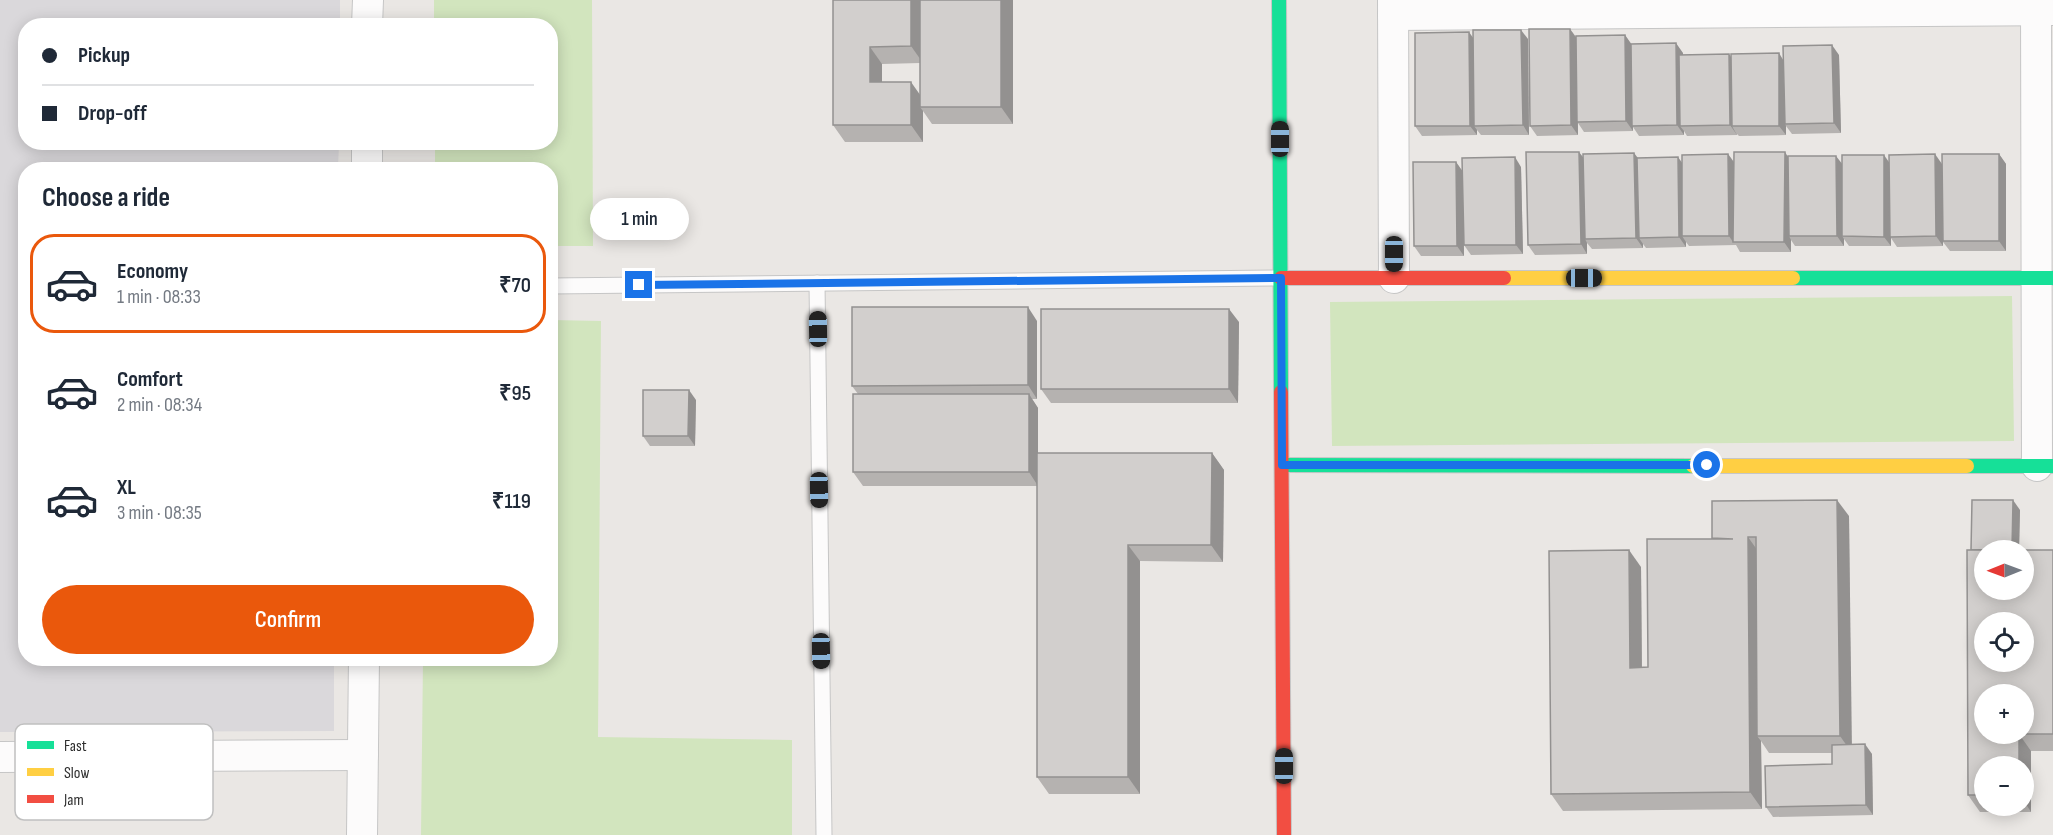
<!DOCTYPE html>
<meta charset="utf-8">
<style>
:root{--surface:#fff;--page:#f2f2f3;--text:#1f2937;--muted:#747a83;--line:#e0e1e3;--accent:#ea580c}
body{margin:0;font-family:"Sofia Sans Condensed",sans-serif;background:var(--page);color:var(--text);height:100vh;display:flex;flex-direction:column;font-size:22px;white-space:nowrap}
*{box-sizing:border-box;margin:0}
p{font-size:20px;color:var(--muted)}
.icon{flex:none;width:33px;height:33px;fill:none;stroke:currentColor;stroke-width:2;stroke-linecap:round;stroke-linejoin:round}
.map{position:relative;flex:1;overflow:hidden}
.drawer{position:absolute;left:18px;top:162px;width:540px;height:504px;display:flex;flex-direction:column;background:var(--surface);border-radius:24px;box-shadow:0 3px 15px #0003}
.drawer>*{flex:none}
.top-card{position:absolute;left:18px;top:18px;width:540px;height:132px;border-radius:24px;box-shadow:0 3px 15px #0003;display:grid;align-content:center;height:132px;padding:0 24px;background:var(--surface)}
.needle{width:39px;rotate:269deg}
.fabs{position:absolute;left:1974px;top:540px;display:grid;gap:12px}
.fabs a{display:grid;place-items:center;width:60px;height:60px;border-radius:50%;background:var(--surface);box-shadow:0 3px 15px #0003;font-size:30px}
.end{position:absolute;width:27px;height:27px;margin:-14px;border:8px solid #1a73e8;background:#fff;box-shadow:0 0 0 3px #fff}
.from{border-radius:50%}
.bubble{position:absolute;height:42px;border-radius:21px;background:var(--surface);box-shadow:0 3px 15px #0003;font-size:20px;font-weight:600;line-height:42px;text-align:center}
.car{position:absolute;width:18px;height:36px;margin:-18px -9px;border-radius:8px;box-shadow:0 0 4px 2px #0007;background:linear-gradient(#222 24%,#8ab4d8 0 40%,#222 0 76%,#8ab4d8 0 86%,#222 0)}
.top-card b{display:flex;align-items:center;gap:21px;height:57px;font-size:22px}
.top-card b+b{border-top:2px solid var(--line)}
.top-card i{width:15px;height:15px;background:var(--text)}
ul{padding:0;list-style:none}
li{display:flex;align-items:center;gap:18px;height:99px;margin:0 12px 9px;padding:0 12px;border:3px solid transparent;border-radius:24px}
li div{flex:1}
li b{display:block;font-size:22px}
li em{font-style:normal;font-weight:600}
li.selected{border-color:var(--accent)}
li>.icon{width:54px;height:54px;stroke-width:1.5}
h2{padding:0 24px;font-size:27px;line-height:72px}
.action{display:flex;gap:12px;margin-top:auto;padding:12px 24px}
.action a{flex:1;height:69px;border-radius:36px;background:var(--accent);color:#fff;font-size:24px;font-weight:600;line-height:69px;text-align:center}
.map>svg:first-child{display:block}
.industrial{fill:#dad8db}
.green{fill:#d2e5be}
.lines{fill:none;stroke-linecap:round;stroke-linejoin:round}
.lane-casing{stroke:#c6c6c6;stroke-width:17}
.street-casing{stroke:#c6c6c6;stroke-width:32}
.fast-casing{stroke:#c6c6c6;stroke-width:16}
.slow-casing{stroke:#c6c6c6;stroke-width:16}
.jam-casing{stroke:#c6c6c6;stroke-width:16}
.lane{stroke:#fcfbfb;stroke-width:15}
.street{stroke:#fcfbfb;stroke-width:30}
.fast{stroke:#16e098;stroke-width:14}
.slow{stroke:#ffcf43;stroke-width:14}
.jam{stroke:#f24e42;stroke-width:14}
.wall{fill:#b5b2b0;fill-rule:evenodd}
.shaded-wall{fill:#939190}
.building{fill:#d2cfcd;stroke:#939190;stroke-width:1.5;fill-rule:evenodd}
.route{stroke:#1a73e8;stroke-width:8}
.key{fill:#fff;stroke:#c0c0c0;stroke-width:1.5}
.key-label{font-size:16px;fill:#2d2d2d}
</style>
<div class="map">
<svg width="2053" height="835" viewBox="0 0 2053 835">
<rect width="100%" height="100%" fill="#eae7e4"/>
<!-- industrial -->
<path class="industrial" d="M 0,0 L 340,0 L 340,25 L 26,26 L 26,142 L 339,143 L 338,169 L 26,170 L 26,658 L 334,659 L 334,731 L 0,732 Z"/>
<!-- green -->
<g class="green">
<path d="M 434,0 L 592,0 L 593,246 L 551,246 L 550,170 L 435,169 L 435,143 L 550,142 L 550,26 L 434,25 Z"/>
<path d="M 2012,296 L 2014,441 L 1332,446 L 1330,302 Z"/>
<path d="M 551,320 L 601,321 L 598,737 L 792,740 L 792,835 L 421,835 L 423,659 L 550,658 Z"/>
</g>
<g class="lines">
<defs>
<g id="lane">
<path d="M 817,283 L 824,835"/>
<path d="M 550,286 L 1281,278"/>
</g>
<g id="street">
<path d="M 1393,0 L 1394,278"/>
<path d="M 2036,0 L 2037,466"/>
<path d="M 1393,15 L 2053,10"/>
<path d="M 367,26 L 368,0"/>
<path d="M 367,170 L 367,142"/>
<path d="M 0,757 L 363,755"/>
<path d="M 362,835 L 364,658"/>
</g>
<g id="fast">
<path d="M 1279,0 L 1281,392"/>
<path d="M 1793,278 L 2053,278"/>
<path d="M 1282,465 L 1693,466"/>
<path d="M 1967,466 L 2053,466"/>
</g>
<g id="slow">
<path d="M 1504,278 L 1793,278"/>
<path d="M 1693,466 L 1967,466"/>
</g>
<g id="jam">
<path d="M 1281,278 L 1504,278"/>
<path d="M 1281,392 L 1284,835"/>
</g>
</defs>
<!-- lane casing -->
<use href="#lane" class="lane-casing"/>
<!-- street casing -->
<use href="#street" class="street-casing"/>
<!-- fast casing -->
<use href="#fast" class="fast-casing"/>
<!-- slow casing -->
<use href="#slow" class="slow-casing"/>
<!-- jam casing -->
<use href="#jam" class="jam-casing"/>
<!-- lane -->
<use href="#lane" class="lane"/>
<!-- street -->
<use href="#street" class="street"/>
<!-- fast -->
<use href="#fast" class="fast"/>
<!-- slow -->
<use href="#slow" class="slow"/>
<!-- jam -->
<use href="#jam" class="jam"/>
</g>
<!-- wall -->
<g class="wall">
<path d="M 833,0 L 1013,0 L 1013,124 L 932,124 L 923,111 L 923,142 L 845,142 L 833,125 ZM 920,63 L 920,95 L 882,82 L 882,64 Z"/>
<path d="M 1570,29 L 1576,37 L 1625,35 L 1631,44 L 1683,53 L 1683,55 L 1784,61 L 1839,55 L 1841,133 L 1792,134 L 1786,126 L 1786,135 L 1739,136 L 1737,134 L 1737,135 L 1687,136 L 1684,131 L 1684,135 L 1639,136 L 1633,127 L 1633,131 L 1584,132 L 1578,123 L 1578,135 L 1537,136 L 1530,126 Z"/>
<path d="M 1473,37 L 1528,39 L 1529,135 L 1481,135 L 1477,130 L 1477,135 L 1422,136 L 1415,126 Z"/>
<path d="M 1634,153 L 1638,158 L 1682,163 L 1728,154 L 1734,162 L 1788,156 L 1842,165 L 1889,162 L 1942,164 L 1943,200 L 1999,154 L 2006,164 L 2006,251 L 1950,251 L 1943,242 L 1943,246 L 1897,247 L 1891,238 L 1891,246 L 1849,246 L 1844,239 L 1844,246 L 1795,246 L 1791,240 L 1791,252 L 1740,252 L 1736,245 L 1689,246 L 1686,242 L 1686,247 L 1646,248 L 1643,244 L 1643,248 L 1592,249 L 1587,243 L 1587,254 L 1535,255 L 1528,245 L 1583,158 Z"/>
<path d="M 1456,162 L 1463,172 L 1464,256 L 1421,256 L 1414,246 Z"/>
<path d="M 1521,167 L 1523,254 L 1471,255 L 1464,245 Z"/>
<path d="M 1037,321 L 1037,399 L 1032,399 L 1038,408 L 1038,453 L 1212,453 L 1224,470 L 1223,562 L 1140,561 L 1140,794 L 1049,794 L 1037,777 L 1037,486 L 863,486 L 853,472 L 858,394 L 852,386 Z"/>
<path d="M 1239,322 L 1238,403 L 1051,403 L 1041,389 Z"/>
<path d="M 696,400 L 695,446 L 650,446 L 643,436 Z"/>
<path d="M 2020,510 L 2019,550 L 2053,550 L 2053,751 L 2031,751 L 2031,812 L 1980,812 L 1968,795 L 1971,550 ZM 1984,766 L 2024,766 L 2024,806 L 1984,806 Z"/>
<path d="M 1849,516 L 1851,744 L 1872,754 L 1873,815 L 1773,817 L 1766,807 L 1832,764 L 1832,753 L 1769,753 L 1761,741 L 1762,809 L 1563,811 L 1551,794 L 1641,567 L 1642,668 L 1648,667 L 1713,539 L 1712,538 Z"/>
</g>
<!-- shaded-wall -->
<g class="shaded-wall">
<path d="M 911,0 L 923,0 L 923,63 L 911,46 Z"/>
<path d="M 1001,0 L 1013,0 L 1013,124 L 1001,107 Z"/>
<path d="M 1570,29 L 1577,39 L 1578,135 L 1571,125 Z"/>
<path d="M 1521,30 L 1528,39 L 1529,135 L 1523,125 Z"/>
<path d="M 1469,32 L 1476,42 L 1474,126 L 1477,130 L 1477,135 L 1470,126 Z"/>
<path d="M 1625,35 L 1632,45 L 1633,131 L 1626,121 Z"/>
<path d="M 1676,43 L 1683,53 L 1684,126 L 1680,126 L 1684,131 L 1684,135 L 1677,125 Z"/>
<path d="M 1832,45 L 1839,55 L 1841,133 L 1834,123 Z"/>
<path d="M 870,47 L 882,64 L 882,99 L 870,82 Z"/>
<path d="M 1779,53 L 1785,63 L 1785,124 L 1786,126 L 1786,135 L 1779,126 Z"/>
<path d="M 1729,54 L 1736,64 L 1732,126 L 1737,135 L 1730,125 Z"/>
<path d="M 911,82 L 923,99 L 920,107 L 923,111 L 923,142 L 911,125 Z"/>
<path d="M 1579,152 L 1586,161 L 1585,239 L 1587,243 L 1587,254 L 1581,244 Z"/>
<path d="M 1785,152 L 1791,162 L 1789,236 L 1791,240 L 1791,252 L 1784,242 Z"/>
<path d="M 1634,153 L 1641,163 L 1639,238 L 1643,244 L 1643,248 L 1636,238 Z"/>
<path d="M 1728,154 L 1735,164 L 1733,242 L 1729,236 Z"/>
<path d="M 1935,154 L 1942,164 L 1943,246 L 1936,236 Z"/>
<path d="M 1999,154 L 2006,164 L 2006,251 L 1999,241 Z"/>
<path d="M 1884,155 L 1891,165 L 1891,246 L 1884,237 Z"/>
<path d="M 1836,156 L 1843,165 L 1842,236 L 1844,239 L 1844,246 L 1837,236 Z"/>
<path d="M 1515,157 L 1521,167 L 1523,254 L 1516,245 Z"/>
<path d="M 1678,157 L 1685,167 L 1682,236 L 1686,242 L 1686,247 L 1679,237 Z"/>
<path d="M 1456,162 L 1463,172 L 1464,256 L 1457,246 Z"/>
<path d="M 1028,307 L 1037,321 L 1037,399 L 1028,385 Z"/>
<path d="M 1229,309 L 1239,322 L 1238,403 L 1229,389 Z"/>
<path d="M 689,390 L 696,400 L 695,446 L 688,436 Z"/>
<path d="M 1029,394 L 1038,408 L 1038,486 L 1029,472 Z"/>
<path d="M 1212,453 L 1224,470 L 1223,562 L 1211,545 Z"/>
<path d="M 1837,500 L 1849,516 L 1852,753 L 1840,736 Z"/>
<path d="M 2013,500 L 2020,510 L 2019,550 L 2012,550 Z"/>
<path d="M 1748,537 L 1760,554 L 1757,736 L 1761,741 L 1762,809 L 1750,792 Z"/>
<path d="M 1128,545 L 1140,561 L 1140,794 L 1128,777 Z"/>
<path d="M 1629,550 L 1641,567 L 1642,685 L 1630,668 Z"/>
<path d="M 2019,734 L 2031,751 L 2031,812 L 2024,801 L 2024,766 L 2019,766 Z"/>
<path d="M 1865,744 L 1872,754 L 1873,815 L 1866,805 Z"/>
</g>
<!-- building -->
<g class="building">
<path d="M 833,0 L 911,0 L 911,46 L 870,47 L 870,82 L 911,82 L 911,125 L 833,125 Z"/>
<rect x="920" y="0" width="81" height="107"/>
<path d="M 1529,29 L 1570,29 L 1571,125 L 1530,126 Z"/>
<path d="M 1473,30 L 1521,30 L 1523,125 L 1474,126 Z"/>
<path d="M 1469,32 L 1470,126 L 1415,126 L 1415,33 Z"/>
<path d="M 1625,35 L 1626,121 L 1577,122 L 1576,36 Z"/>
<path d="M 1676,43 L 1677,125 L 1632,126 L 1631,44 Z"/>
<path d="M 1832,45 L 1834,123 L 1785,124 L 1783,46 Z"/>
<path d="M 1779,53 L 1779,126 L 1732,126 L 1731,54 Z"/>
<path d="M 1729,54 L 1730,125 L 1680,126 L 1679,55 Z"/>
<path d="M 1526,152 L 1579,152 L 1581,244 L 1528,245 Z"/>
<path d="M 1734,152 L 1785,152 L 1784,242 L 1733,242 Z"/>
<path d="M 1634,153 L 1636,238 L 1585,239 L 1583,154 Z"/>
<path d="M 1728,154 L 1729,236 L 1682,236 L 1682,155 Z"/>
<path d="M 1935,154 L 1936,236 L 1890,237 L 1889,155 Z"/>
<path d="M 1942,154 L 1999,154 L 1999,241 L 1943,241 Z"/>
<path d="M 1842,155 L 1884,155 L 1884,237 L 1842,236 Z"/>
<path d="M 1788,156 L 1836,156 L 1837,236 L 1789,236 Z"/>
<path d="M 1515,157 L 1516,245 L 1464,245 L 1462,158 Z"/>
<path d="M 1678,157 L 1679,237 L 1639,238 L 1637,158 Z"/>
<path d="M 1413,162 L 1456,162 L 1457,246 L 1414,246 Z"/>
<path d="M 852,307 L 1028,307 L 1028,385 L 852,386 Z"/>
<rect x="1041" y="309" width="188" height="80"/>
<path d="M 643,390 L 689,390 L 688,436 L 643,436 Z"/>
<rect x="853" y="394" width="176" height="78"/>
<path d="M 1037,453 L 1212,453 L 1211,545 L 1128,545 L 1128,777 L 1037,777 Z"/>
<path d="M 1837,500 L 1840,736 L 1757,736 L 1756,537 L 1748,537 L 1750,792 L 1551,794 L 1549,551 L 1629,550 L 1630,668 L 1648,667 L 1647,539 L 1733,539 L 1712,538 L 1712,501 Z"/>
<path d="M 1972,500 L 2013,500 L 2012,550 L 1971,550 Z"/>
<path d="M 1967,550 L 2053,550 L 2053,734 L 2019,734 L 2019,766 L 1984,766 L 1984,795 L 1968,795 ZM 1984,550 L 2024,550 L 2024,590 L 1984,590 ZM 1984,622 L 2024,622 L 2024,662 L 1984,662 ZM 1984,694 L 2024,694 L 2024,734 L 1984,734 Z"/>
<path d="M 1865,744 L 1866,805 L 1766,807 L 1765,766 L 1832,764 L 1832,745 Z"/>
</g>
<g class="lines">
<!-- route -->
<path class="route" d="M 639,285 L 1281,278 L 1282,465 L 1707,465"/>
</g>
<!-- legend -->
<rect x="15" y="724" width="198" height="96" rx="9" class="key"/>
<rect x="27" y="741" width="27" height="8" fill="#16e098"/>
<rect x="27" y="768" width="27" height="8" fill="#ffcf43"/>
<rect x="27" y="795" width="27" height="8" fill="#f24e42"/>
<g class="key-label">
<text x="64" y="751">Fast</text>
<text x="64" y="778">Slow</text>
<text x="64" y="805">Jam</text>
</g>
</svg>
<div class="fabs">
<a><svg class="needle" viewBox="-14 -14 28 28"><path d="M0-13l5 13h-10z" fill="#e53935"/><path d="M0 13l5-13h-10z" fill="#747a83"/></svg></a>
<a><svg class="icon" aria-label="locate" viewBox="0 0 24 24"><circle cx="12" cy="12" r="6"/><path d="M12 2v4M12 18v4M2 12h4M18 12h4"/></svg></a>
<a>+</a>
<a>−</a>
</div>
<i class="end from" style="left:1707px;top:465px"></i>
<i class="end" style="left:639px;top:285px"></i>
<div class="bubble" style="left:590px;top:198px;width:99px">1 min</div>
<i class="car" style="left:1280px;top:139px;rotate:0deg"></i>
<i class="car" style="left:1394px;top:254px;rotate:180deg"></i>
<i class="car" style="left:1584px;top:278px;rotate:90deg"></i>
<i class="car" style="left:818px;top:329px;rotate:359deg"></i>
<i class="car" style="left:819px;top:490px;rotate:179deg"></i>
<i class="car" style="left:821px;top:651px;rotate:179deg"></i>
<i class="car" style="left:1284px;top:766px;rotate:0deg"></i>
<div class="top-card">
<b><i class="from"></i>Pickup</b>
<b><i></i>Drop-off</b>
</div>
<section class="drawer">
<h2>Choose a ride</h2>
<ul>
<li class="selected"><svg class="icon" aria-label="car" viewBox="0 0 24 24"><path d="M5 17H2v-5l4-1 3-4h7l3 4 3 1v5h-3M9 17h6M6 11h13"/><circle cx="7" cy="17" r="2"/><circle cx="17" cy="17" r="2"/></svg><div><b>Economy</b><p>1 min · 08:33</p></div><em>₹70</em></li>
<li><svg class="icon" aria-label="car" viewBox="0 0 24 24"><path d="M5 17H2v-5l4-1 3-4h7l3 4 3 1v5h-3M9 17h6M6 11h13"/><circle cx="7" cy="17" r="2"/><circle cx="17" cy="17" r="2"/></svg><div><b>Comfort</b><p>2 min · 08:34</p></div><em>₹95</em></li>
<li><svg class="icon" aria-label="car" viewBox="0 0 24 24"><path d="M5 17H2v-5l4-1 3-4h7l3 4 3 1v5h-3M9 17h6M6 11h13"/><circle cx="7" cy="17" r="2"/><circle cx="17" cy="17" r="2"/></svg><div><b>XL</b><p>3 min · 08:35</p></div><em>₹119</em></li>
</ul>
<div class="action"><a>Confirm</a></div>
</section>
</div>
